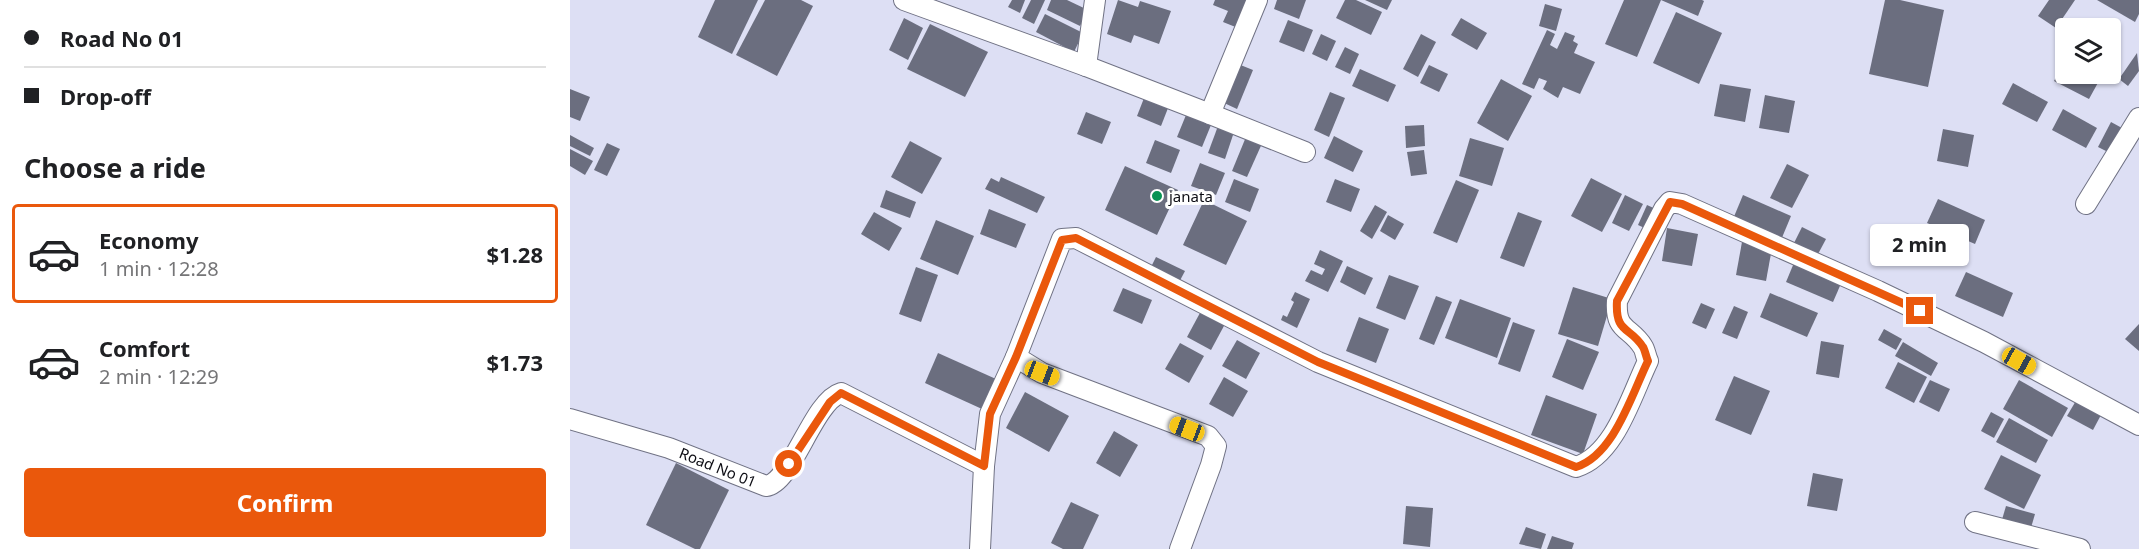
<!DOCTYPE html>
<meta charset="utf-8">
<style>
:root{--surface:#fff;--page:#f6f6f6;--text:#202124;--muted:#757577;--line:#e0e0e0;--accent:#ea580c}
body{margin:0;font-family:"Noto Sans",sans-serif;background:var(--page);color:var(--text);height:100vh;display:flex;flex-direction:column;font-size:22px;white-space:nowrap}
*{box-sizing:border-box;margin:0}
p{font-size:20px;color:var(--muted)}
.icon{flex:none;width:33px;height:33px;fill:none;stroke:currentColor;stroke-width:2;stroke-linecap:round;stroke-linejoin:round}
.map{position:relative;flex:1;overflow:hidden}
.side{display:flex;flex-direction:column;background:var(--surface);width:570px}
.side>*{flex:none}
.banner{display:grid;align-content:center;height:132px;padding:0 24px;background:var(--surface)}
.fabs{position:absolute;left:1485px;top:18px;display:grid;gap:12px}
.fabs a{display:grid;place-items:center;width:66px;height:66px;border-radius:6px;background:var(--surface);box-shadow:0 2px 4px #0004;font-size:30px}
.end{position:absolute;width:27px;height:27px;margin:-14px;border:8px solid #ea580c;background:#fff;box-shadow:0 0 0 3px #fff}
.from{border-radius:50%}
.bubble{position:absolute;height:42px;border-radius:6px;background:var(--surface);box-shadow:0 2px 4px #0004;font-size:20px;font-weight:700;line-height:42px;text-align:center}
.car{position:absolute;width:18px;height:36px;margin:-18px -9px;border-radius:8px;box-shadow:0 0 4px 2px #0007;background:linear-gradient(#f5c518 24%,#345 0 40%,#f5c518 0 76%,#345 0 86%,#f5c518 0)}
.banner b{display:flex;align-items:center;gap:21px;height:57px;font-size:22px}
.banner b+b{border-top:2px solid var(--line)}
.banner i{width:15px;height:15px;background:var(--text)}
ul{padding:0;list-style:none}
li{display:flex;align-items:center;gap:18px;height:99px;margin:0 12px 9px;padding:0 12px;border:3px solid transparent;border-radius:6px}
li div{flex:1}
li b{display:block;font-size:22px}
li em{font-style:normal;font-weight:700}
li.on{border-color:var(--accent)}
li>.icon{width:54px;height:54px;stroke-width:1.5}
h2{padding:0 24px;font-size:27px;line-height:72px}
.action{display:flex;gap:12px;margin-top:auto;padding:12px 24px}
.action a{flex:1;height:69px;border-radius:6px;background:var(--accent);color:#fff;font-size:24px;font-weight:700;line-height:69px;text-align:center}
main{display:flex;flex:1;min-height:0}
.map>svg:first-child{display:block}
.building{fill:#6b6e7f}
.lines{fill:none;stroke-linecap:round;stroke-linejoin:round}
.street-casing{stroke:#707284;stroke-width:22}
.street{stroke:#fff;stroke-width:20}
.route{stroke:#ea580c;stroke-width:8}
.poi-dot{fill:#079353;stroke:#fff;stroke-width:2}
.labels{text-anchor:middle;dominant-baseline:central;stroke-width:6;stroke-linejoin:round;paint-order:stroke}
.poi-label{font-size:15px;fill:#0d0d14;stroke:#fff;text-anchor:start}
.street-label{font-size:15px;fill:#0d0d14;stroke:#fff}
</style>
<main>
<section class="side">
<div class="banner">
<b><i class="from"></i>Road No 01</b>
<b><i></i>Drop-off</b>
</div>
<h2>Choose a ride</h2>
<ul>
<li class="on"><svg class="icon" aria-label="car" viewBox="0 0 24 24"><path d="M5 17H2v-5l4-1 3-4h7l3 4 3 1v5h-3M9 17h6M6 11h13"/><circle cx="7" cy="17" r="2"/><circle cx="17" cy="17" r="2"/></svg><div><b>Economy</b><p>1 min · 12:28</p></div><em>$1.28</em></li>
<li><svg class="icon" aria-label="car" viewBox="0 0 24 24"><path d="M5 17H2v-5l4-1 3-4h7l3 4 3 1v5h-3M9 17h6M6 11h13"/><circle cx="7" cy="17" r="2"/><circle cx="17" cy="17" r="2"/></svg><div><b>Comfort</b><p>2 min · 12:29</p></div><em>$1.73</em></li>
</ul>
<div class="action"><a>Confirm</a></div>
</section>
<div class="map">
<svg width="1569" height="549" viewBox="0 0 1569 549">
<rect width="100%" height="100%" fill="#dddff4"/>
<!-- building -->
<g class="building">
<path d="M 145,0 L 188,0 L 162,54 L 128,37 Z"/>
<path d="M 195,0 L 231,0 L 243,6 L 207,76 L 166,55 Z"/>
<path d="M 442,0 L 455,0 L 450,13 L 438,7 Z"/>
<path d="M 461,0 L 475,0 L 464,24 L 452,18 Z"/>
<path d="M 481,0 L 497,0 L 518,10 L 510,26 L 477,10 Z"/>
<path d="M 548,0 L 568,7 L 570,1 L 601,11 L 589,44 L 564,35 L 561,43 L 537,34 Z"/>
<path d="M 645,0 L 685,0 L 673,30 L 653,22 L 658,11 L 643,5 Z"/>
<path d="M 707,0 L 736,0 L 729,19 L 704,9 Z"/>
<path d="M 775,0 L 786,0 L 812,12 L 801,35 L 766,18 Z"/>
<path d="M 795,0 L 822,0 L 817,10 Z"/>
<path d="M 1054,0 L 1132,0 L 1134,1 L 1128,16 L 1091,0 L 1067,57 L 1035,44 Z"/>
<path d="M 1315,0 L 1330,0 L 1374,10 L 1358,87 L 1299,74 Z"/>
<path d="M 1479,0 L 1505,0 L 1486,28 L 1468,16 Z"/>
<path d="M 1527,0 L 1569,0 L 1569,14 L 1565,22 Z"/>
<path d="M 975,4 L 992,9 L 986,31 L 969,26 Z"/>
<path d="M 1106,12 L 1152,33 L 1129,84 L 1083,63 Z"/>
<path d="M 475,14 L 513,33 L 504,52 L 466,32 Z"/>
<path d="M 334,18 L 353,28 L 338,60 L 319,50 Z"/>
<path d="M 891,18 L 917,33 L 907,50 L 881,35 Z"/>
<path d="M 718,20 L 743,30 L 734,52 L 709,42 Z"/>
<path d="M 360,24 L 418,52 L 395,97 L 337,69 Z"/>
<path d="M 977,30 L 985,34 L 980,45 L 987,49 L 995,32 L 1005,36 L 1003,41 L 1008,44 L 1004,53 L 1025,62 L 1010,94 L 993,87 L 988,98 L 973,89 L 977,81 L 969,78 L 964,89 L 952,84 Z"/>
<path d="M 751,34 L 766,41 L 757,61 L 742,54 Z"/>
<path d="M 851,34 L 866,42 L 848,77 L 833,69 Z"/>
<path d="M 775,47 L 789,54 L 780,74 L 765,67 Z"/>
<path d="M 1567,53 L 1569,71 L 1558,86 L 1549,79 Z"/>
<path d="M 1496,59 L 1496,74 L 1520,74 L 1530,79 L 1519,99 L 1484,81 Z"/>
<path d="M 668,64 L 683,70 L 667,109 L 652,102 Z"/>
<path d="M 859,65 L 878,74 L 869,92 L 850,83 Z"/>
<path d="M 790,69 L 826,85 L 818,102 L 782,86 Z"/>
<path d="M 931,79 L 962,96 L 938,141 L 907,123 Z"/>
<path d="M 1443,83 L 1478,102 L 1467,122 L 1432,104 Z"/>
<path d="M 1150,84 L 1181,89 L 1175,122 L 1144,116 Z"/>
<path d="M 0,89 L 20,97 L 10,121 L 0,117 Z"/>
<path d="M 760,92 L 775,98 L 759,137 L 744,130 Z"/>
<path d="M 576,93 L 600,103 L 591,126 L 567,116 Z"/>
<path d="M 1195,95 L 1225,101 L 1219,133 L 1189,128 Z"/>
<path d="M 1493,109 L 1527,128 L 1516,148 L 1482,130 Z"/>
<path d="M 516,112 L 541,122 L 532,144 L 507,134 Z"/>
<path d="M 616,115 L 641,125 L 632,147 L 607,137 Z"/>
<path d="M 1541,122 L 1552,128 L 1540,153 L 1528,147 Z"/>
<path d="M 854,125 L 855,146 L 836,148 L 835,126 Z"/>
<path d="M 648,126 L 664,132 L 655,159 L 638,153 Z"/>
<path d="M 1373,129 L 1404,135 L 1398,167 L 1367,161 Z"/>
<path d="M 678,132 L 694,139 L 677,177 L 662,171 Z"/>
<path d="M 0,135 L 24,148 L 20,156 L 0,146 Z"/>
<path d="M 764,136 L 793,151 L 783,172 L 754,158 Z"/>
<path d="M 900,138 L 934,148 L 922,186 L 889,176 Z"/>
<path d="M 585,140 L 610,150 L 601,173 L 576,163 Z"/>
<path d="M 340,141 L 372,158 L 352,194 L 321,177 Z"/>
<path d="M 37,143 L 50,149 L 37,176 L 24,170 Z"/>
<path d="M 0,149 L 23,161 L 15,175 L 0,166 Z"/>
<path d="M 854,150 L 857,174 L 841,176 L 837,152 Z"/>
<path d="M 630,163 L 655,173 L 646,195 L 621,186 Z"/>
<path d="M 1217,164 L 1239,175 L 1222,208 L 1200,198 Z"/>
<path d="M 555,166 L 608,190 L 587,235 L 535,210 Z"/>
<path d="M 431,177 L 475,197 L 467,213 L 415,189 L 421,178 L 429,182 Z"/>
<path d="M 1021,178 L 1052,194 L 1032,232 L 1001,216 Z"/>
<path d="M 664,179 L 689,189 L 680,212 L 655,202 Z"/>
<path d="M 765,179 L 790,189 L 781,212 L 756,202 Z"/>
<path d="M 886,180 L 909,190 L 887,243 L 863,233 Z"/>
<path d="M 316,190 L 346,202 L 340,218 L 310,207 Z"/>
<path d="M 1055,195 L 1073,204 L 1059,231 L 1042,223 Z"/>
<path d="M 1173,195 L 1221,216 L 1211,240 L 1163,219 Z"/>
<path d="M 1368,199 L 1415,220 L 1405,244 L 1357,223 Z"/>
<path d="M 634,200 L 677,221 L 656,265 L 613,245 Z"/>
<path d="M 805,205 L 817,212 L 802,239 L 790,231 Z"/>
<path d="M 1077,205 L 1088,210 L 1079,230 L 1068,225 Z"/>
<path d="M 419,209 L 456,224 L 446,248 L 410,234 Z"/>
<path d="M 304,212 L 332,228 L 319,251 L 291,234 Z"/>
<path d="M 948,212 L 972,221 L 954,267 L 930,258 Z"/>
<path d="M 818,215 L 834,224 L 825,240 L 810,231 Z"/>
<path d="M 366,220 L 404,236 L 388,275 L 350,259 Z"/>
<path d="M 1232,227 L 1256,239 L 1247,256 L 1224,243 Z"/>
<path d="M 1097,228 L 1128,234 L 1122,266 L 1092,261 Z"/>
<path d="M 1172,242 L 1202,248 L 1196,281 L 1166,275 Z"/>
<path d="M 750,250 L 773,261 L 758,292 L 735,281 L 741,270 L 752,275 L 755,269 L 744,264 Z"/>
<path d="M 586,257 L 615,271 L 606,288 L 578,273 Z"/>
<path d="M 1226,258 L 1273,279 L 1263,302 L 1216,282 Z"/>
<path d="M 777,266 L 803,278 L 795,295 L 770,282 Z"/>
<path d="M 346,267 L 368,275 L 351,322 L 329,314 Z"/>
<path d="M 1396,272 L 1443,293 L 1433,317 L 1385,296 Z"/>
<path d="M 819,275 L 849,286 L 835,320 L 806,308 Z"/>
<path d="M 1003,287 L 1042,299 L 1028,346 L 988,334 Z"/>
<path d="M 553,288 L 582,300 L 572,324 L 543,311 Z"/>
<path d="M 725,292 L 740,299 L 727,328 L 711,320 L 713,315 L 717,317 L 724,302 L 721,300 Z"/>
<path d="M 1200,293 L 1248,313 L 1237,337 L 1190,317 Z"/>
<path d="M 866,296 L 882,302 L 864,345 L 849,339 Z"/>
<path d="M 890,299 L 941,318 L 927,358 L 875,338 Z"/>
<path d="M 1131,303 L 1145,309 L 1136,329 L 1122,323 Z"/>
<path d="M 1164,306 L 1178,312 L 1167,339 L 1152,333 Z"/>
<path d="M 631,311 L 655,324 L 641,350 L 617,337 Z"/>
<path d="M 789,317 L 819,329 L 806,363 L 776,351 Z"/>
<path d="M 943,322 L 965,330 L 950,372 L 928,364 Z"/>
<path d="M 1569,324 L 1569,351 L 1555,339 Z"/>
<path d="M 1314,329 L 1332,339 L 1326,350 L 1308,340 Z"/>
<path d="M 997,339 L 1029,352 L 1013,390 L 982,377 Z"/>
<path d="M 667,340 L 690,353 L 676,379 L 652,366 Z"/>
<path d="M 1251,341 L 1274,345 L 1269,378 L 1246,374 Z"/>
<path d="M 1333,342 L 1368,363 L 1361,376 L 1325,356 Z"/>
<path d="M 610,343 L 634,356 L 619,383 L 595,369 Z"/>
<path d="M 368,353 L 426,379 L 412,409 L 355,383 Z"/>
<path d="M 1328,362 L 1357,377 L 1344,403 L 1315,388 Z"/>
<path d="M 1164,376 L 1200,391 L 1181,435 L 1145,420 Z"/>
<path d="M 654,377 L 678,391 L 663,417 L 639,404 Z"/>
<path d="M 1360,380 L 1380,389 L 1369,412 L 1349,402 Z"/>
<path d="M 1449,380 L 1498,408 L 1482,437 L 1433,409 Z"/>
<path d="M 455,392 L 499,416 L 479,452 L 436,428 Z"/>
<path d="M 976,395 L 1027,414 L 1013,454 L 961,435 Z"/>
<path d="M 1507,399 L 1532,413 L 1523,430 L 1497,416 Z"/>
<path d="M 1421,412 L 1434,419 L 1424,438 L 1411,431 Z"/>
<path d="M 1439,418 L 1478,440 L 1466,463 L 1426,442 Z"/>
<path d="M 544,431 L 568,445 L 550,477 L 526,463 Z"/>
<path d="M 1431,455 L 1471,475 L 1454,509 L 1414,489 Z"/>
<path d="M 106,463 L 159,490 L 130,549 L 125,549 L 76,525 Z"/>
<path d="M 1243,473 L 1273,479 L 1267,511 L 1237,506 Z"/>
<path d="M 501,502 L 529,515 L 513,549 L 493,549 L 481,543 Z"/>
<path d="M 836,506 L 863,508 L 860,547 L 833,544 Z"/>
<path d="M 1436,506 L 1465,514 L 1460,531 L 1431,523 Z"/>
<path d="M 956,527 L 976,534 L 971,549 L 949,544 Z"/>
<path d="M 982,536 L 1004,543 L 1002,549 L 977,549 Z"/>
</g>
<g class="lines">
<defs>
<g id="street">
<path d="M 334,0 L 516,66"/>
<path d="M 525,0 L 516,66 L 640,114"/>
<path d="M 687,0 L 640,114 L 735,152"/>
<path d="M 1516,204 L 1569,118"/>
<path d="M 0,419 L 99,448 L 196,486 C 222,483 243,401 271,393 L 414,466"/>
<path d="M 1405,522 L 1510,549"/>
<path d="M 410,549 L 414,466 L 420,414 L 446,357"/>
<path d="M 610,549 L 641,465 L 646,446 L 638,436 L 472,373 L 446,357 L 492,239 L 506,238 L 748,362 L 1006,467 C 1045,455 1061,396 1078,361 C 1076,357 1075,350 1073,347 C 1060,326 1045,332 1047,301 L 1094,209 L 1100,202 L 1112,204 L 1308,291 L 1414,342 L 1569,425"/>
</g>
</defs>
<!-- street casing -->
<use href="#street" class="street-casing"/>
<!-- street -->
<use href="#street" class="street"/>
</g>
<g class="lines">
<!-- route -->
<path class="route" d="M 219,464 L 260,402 L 271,393 L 414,466 L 420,414 L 446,357 L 492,240 L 506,238 L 748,362 L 1006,467 C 1044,455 1061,396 1078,361 C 1076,357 1075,350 1073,347 C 1060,326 1045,334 1047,301 L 1100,202 L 1112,204 L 1350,311"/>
</g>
<!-- markers -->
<circle class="poi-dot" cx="587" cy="196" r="6"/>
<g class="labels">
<!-- poi labels -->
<g class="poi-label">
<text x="599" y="196">janata</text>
</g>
<!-- street labels -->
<g class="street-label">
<text transform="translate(148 467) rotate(22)">Road No 01</text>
</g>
</g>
</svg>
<div class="fabs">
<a><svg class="icon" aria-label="layers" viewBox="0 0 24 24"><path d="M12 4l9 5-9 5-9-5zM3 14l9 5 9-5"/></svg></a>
</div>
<i class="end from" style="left:219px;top:464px"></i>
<i class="end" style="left:1350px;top:311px"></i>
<div class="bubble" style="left:1300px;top:224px;width:99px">2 min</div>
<i class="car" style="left:1449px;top:361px;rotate:119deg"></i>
<i class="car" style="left:472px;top:373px;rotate:111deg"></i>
<i class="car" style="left:617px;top:429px;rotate:291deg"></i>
</div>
</main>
